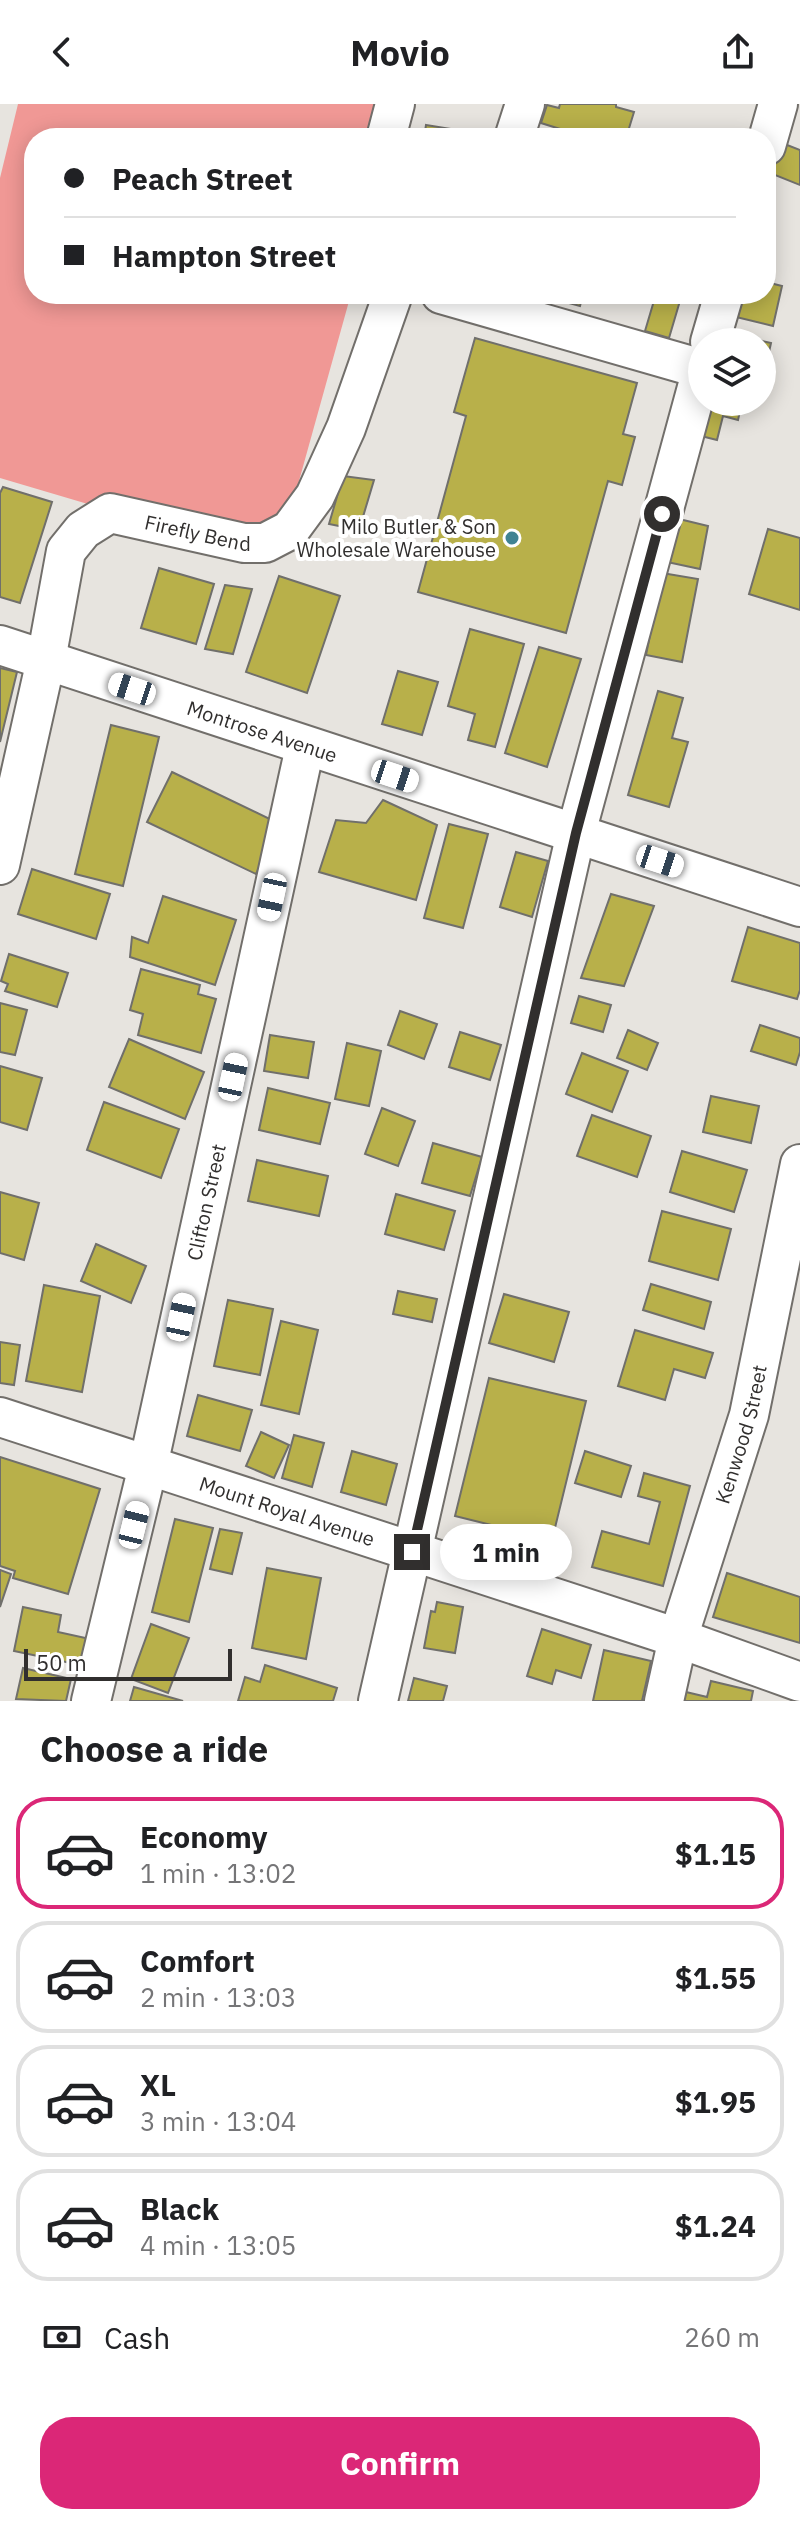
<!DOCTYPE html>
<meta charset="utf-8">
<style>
:root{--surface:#fff;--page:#f2f2f2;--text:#202124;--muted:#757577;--line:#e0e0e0;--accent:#db2777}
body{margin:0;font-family:"IBM Plex Sans",sans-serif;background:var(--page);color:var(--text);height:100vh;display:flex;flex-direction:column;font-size:30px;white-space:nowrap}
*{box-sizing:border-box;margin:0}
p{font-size:26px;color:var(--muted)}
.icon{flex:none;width:44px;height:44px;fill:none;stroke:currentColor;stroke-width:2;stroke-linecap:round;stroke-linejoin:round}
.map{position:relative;height:1597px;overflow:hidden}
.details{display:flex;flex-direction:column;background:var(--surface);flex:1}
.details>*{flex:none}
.banner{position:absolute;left:24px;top:24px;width:752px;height:176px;border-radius:32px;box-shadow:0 4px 20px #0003;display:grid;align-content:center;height:176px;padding:0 40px;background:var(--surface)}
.fabs{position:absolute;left:688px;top:224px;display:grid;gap:16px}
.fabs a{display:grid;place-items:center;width:88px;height:88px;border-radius:50%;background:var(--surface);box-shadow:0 4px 20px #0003;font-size:40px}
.scale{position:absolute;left:24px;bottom:20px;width:208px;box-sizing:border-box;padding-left:8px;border:4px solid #312f2e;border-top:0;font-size:22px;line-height:28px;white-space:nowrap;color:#312f2e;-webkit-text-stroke:6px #fff;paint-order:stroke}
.end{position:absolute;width:36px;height:36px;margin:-18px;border:10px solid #312f2e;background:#fff;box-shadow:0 0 0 4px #fff}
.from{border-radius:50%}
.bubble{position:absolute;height:56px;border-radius:28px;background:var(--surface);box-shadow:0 4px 20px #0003;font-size:26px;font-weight:800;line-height:56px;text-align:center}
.car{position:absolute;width:24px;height:48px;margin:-24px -12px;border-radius:10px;box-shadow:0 0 6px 2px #0007;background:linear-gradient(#fff 24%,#345 0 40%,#fff 0 76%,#345 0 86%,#fff 0)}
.banner b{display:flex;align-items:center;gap:28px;height:76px;font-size:30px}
.banner b+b{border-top:2px solid var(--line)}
.banner i{width:20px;height:20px;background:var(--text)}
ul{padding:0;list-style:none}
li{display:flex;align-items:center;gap:24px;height:112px;margin:0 16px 12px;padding:0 24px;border:4px solid var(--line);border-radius:32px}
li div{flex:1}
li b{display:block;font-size:30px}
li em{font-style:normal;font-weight:800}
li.selected{border-color:var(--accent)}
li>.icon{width:72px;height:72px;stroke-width:1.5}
h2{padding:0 40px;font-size:36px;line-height:96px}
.pay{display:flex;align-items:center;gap:20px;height:88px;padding:0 40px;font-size:30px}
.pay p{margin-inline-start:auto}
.button{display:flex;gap:16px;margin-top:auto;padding:16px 40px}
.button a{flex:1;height:92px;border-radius:32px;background:var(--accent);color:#fff;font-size:32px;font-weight:800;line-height:92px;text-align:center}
header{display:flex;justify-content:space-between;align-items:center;height:104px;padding:0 40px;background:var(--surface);font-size:36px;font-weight:800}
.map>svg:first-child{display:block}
.green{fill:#f09895}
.building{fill:#b8b04a;stroke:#706f6b;stroke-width:2}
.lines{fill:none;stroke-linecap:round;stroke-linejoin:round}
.minor-casing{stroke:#726f6b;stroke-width:42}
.minor{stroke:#fff;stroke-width:38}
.route{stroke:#312f2e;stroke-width:10}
.poi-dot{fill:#408393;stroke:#fff;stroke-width:3}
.labels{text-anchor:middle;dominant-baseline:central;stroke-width:8;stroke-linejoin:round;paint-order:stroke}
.poi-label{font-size:20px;fill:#312f2e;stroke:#fff;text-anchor:end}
.street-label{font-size:20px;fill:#312f2e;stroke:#fff}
</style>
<header><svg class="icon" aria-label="back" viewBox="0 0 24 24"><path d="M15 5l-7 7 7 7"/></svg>Movio<svg class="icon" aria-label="share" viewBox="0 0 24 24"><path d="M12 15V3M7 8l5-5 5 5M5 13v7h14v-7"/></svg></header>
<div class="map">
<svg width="800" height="1597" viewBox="0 0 800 1597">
<rect width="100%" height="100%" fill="#e7e4df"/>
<!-- green -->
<path class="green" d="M 18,0 L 405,0 L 395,34 L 34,34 L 34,190 L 351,190 L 277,456 L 0,374 L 0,74 Z"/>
<!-- building -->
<g class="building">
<path d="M 560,0 L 616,0 L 616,3 L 634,8 L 626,34 L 589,34 L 541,19 L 547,1 L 559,4 Z"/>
<path d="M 426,21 L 476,29 L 475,34 L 424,34 Z"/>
<path d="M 782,39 L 800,46 L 800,81 L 770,69 Z"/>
<path d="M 766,178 L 782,182 L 773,222 L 732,212 L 738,190 L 766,190 Z"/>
<path d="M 536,190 L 583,190 L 580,202 Z"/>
<path d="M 656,190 L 682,190 L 669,234 L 645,227 Z"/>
<path d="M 723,228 L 771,239 L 763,275 L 762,238 L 721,238 Z"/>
<path d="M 475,234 L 637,279 L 623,330 L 635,333 L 622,381 L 608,377 L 566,529 L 418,488 L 466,312 L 454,308 Z"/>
<path d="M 705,298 L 742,298 L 738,316 L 723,312 L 717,336 L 697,331 Z"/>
<path d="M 343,372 L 374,376 L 359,426 L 329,420 Z"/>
<path d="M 3,383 L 52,398 L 20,499 L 0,493 L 0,389 Z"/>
<path d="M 675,414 L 708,422 L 700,465 L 667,458 Z"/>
<path d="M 768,425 L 800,434 L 800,506 L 749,490 Z"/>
<path d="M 159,464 L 214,480 L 196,540 L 141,524 Z"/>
<path d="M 662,469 L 698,475 L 682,558 L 646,551 Z"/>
<path d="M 279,472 L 340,492 L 307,589 L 246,568 Z"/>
<path d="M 225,481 L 252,485 L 233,550 L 205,545 Z"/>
<path d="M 470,525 L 524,540 L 495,643 L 468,636 L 475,610 L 448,602 Z"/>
<path d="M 539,543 L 581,555 L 547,663 L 505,649 Z"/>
<path d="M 0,564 L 17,568 L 0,638 Z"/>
<path d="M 398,567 L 438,578 L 422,631 L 382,620 Z"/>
<path d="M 658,587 L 683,594 L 672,634 L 688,638 L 669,703 L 628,691 Z"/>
<path d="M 111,621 L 159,633 L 123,782 L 75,770 Z"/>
<path d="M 172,668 L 280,720 L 256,770 L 147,718 Z"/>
<path d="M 383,696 L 437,721 L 416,796 L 319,768 L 336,716 L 366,719 Z"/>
<path d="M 449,720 L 488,730 L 463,824 L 424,814 Z"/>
<path d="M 516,748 L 548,757 L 532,813 L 500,803 Z"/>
<path d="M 32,765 L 110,790 L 96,835 L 18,810 Z"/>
<path d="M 611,790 L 654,802 L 624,882 L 581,874 Z"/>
<path d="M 163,792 L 236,816 L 215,881 L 130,853 L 132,833 L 148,839 Z"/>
<path d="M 748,823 L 800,839 L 800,886 L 797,895 L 732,877 Z"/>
<path d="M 9,850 L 68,869 L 57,903 L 5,887 L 8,880 L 1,877 Z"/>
<path d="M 141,865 L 200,881 L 198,890 L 216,895 L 201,949 L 138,931 L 143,910 L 130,906 Z"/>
<path d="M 579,892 L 611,901 L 603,928 L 571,919 Z"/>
<path d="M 0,899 L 27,906 L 15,951 L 0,948 Z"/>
<path d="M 400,907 L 437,920 L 424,955 L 388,941 Z"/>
<path d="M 760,921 L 800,934 L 800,948 L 796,961 L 751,947 Z"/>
<path d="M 628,926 L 658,939 L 647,966 L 617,954 Z"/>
<path d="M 460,928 L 501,941 L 490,976 L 449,963 Z"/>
<path d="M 270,931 L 314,938 L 308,974 L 264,967 Z"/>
<path d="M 129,935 L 204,968 L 185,1015 L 109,983 Z"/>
<path d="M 347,939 L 381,947 L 369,1002 L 335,995 Z"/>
<path d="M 582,949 L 628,967 L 612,1008 L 566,990 Z"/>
<path d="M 0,962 L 42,974 L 27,1026 L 0,1018 Z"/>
<path d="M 268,984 L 330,999 L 320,1040 L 259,1026 Z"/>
<path d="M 711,992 L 759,1002 L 751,1039 L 703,1028 Z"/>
<path d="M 104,998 L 179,1025 L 161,1074 L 87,1046 Z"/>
<path d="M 382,1004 L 415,1017 L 398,1062 L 365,1050 Z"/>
<path d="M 592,1011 L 651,1032 L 637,1073 L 577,1052 Z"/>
<path d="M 433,1039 L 482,1053 L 470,1092 L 422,1079 Z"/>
<path d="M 682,1047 L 747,1066 L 734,1108 L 670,1088 Z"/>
<path d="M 257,1056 L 328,1072 L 319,1112 L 248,1097 Z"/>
<path d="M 0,1088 L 39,1099 L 24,1156 L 0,1149 Z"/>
<path d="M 396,1090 L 455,1107 L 444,1146 L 385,1130 Z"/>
<path d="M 662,1107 L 731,1125 L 718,1176 L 649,1157 Z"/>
<path d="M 96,1140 L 146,1162 L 131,1199 L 81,1177 Z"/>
<path d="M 651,1180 L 711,1198 L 704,1225 L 643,1206 Z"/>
<path d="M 44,1181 L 100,1192 L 82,1288 L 26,1277 Z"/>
<path d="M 398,1187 L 437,1195 L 432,1218 L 393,1210 Z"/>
<path d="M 504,1190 L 569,1208 L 554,1258 L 489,1239 Z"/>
<path d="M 228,1196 L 273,1205 L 260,1271 L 214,1262 Z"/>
<path d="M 281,1217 L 318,1226 L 299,1310 L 261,1301 Z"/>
<path d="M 635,1226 L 713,1249 L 705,1274 L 674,1265 L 665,1296 L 618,1282 Z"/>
<path d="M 0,1238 L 20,1241 L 14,1281 L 0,1279 Z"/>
<path d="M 489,1274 L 586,1297 L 552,1436 L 455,1412 Z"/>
<path d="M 198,1291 L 252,1306 L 240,1347 L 187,1332 Z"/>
<path d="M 261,1328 L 289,1341 L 274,1374 L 246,1362 Z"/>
<path d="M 294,1331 L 324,1339 L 312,1383 L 282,1374 Z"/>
<path d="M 352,1347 L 397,1360 L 386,1401 L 341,1388 Z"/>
<path d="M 585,1347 L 631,1362 L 621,1393 L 575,1379 Z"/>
<path d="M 0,1353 L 100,1385 L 68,1490 L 13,1474 L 15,1467 L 0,1462 Z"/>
<path d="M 644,1369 L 690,1382 L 663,1482 L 592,1463 L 602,1427 L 649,1440 L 660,1398 L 638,1392 Z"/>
<path d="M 175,1415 L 213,1424 L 189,1518 L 152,1508 Z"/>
<path d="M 220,1425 L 242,1429 L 232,1470 L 210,1465 Z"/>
<path d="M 267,1464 L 321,1474 L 306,1555 L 252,1544 Z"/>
<path d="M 0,1466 L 11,1470 L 0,1503 Z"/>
<path d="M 727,1469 L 800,1493 L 800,1539 L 713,1513 Z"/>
<path d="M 437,1498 L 463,1503 L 455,1549 L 424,1544 L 431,1507 L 435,1508 Z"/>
<path d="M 23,1503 L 61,1511 L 58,1528 L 90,1535 L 85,1562 L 14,1547 Z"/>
<path d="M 151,1520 L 189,1534 L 168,1589 L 131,1575 Z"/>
<path d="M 542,1525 L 591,1541 L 581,1574 L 556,1566 L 552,1580 L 527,1572 Z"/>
<path d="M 604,1546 L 651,1557 L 642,1597 L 593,1597 Z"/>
<path d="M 265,1561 L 337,1584 L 333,1597 L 238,1597 L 245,1573 L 260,1578 Z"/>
<path d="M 23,1564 L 71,1575 L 66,1597 L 16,1595 Z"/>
<path d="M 414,1574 L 447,1582 L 443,1597 L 408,1597 Z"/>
<path d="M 711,1577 L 753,1587 L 751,1597 L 684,1597 L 686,1588 L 707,1593 Z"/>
<path d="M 134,1583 L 183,1597 L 130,1597 Z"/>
</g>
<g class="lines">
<defs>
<g id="minor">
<path d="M 386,34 L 395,0"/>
<path d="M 514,34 L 525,0"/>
<path d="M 766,42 L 778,0"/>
<path d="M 441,190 L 702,265"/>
<path d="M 710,238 L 724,190"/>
<path id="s1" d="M 0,541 L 800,803"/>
<path id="s2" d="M 0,761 L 46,556 L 66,447 L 83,426 L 110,409 L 244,439 L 265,439 L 290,426 L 315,392 L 346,324 L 393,190"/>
<path id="s3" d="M 0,1313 L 678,1534 L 800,1578"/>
<path id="s4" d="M 91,1597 L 148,1362 L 305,643"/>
<path d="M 378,1597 L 576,729 L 702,265"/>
<path id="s5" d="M 664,1597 L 678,1534 L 749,1311 L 800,1060"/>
</g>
</defs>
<!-- minor casing -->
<use href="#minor" class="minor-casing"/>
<!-- minor -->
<use href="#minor" class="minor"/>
</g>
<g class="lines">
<!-- route -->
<path class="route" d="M 412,1448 L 576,729 L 662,410"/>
</g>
<!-- markers -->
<circle class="poi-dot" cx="512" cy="434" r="8"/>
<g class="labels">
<!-- poi labels -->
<g class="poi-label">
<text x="496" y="422">Milo Butler &amp; Son<tspan x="496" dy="23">Wholesale Warehouse</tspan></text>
</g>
<!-- street labels -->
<g class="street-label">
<text stroke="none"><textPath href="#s2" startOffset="470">Firefly Bend</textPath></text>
<text stroke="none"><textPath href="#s1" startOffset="276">Montrose Avenue</textPath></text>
<text stroke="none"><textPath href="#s4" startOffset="512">Clifton Street</textPath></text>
<text stroke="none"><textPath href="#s5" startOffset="278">Kenwood Street</textPath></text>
<text stroke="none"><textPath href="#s3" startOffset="302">Mount Royal Avenue</textPath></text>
</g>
</g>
</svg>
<div class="fabs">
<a><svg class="icon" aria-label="layers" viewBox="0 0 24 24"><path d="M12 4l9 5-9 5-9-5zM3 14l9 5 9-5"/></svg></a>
</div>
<div class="scale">50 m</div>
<i class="end from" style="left:662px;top:410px"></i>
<i class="end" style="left:412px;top:1448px"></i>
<div class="bubble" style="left:440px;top:1420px;width:132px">1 min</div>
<i class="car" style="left:132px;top:585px;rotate:288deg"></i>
<i class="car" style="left:395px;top:672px;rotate:108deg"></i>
<i class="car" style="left:660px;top:757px;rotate:108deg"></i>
<i class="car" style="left:272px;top:793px;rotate:192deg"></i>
<i class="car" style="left:233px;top:973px;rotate:12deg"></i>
<i class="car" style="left:181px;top:1213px;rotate:12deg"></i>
<i class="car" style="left:134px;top:1421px;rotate:14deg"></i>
<div class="banner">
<b><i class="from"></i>Peach Street</b>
<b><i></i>Hampton Street</b>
</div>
</div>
<section class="details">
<h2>Choose a ride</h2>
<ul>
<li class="selected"><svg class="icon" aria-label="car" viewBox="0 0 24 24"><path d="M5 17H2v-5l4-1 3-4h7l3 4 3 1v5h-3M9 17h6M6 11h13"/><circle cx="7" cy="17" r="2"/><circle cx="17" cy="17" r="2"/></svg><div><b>Economy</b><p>1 min · 13:02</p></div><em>$1.15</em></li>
<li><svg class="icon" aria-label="car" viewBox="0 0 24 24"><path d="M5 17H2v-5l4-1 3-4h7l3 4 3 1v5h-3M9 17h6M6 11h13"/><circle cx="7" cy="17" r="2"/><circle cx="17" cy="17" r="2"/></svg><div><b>Comfort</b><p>2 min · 13:03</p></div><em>$1.55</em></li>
<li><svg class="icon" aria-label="car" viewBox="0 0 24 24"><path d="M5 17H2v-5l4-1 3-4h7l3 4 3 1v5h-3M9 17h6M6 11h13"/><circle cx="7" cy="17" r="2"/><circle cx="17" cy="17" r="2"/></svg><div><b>XL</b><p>3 min · 13:04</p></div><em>$1.95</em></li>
<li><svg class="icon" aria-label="car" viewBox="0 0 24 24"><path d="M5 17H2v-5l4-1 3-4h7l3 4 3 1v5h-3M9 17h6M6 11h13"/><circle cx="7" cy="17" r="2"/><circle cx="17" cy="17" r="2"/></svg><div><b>Black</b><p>4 min · 13:05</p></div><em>$1.24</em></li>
</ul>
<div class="pay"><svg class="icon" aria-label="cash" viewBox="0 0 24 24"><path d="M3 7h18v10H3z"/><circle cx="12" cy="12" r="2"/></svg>Cash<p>260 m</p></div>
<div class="button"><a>Confirm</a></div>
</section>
